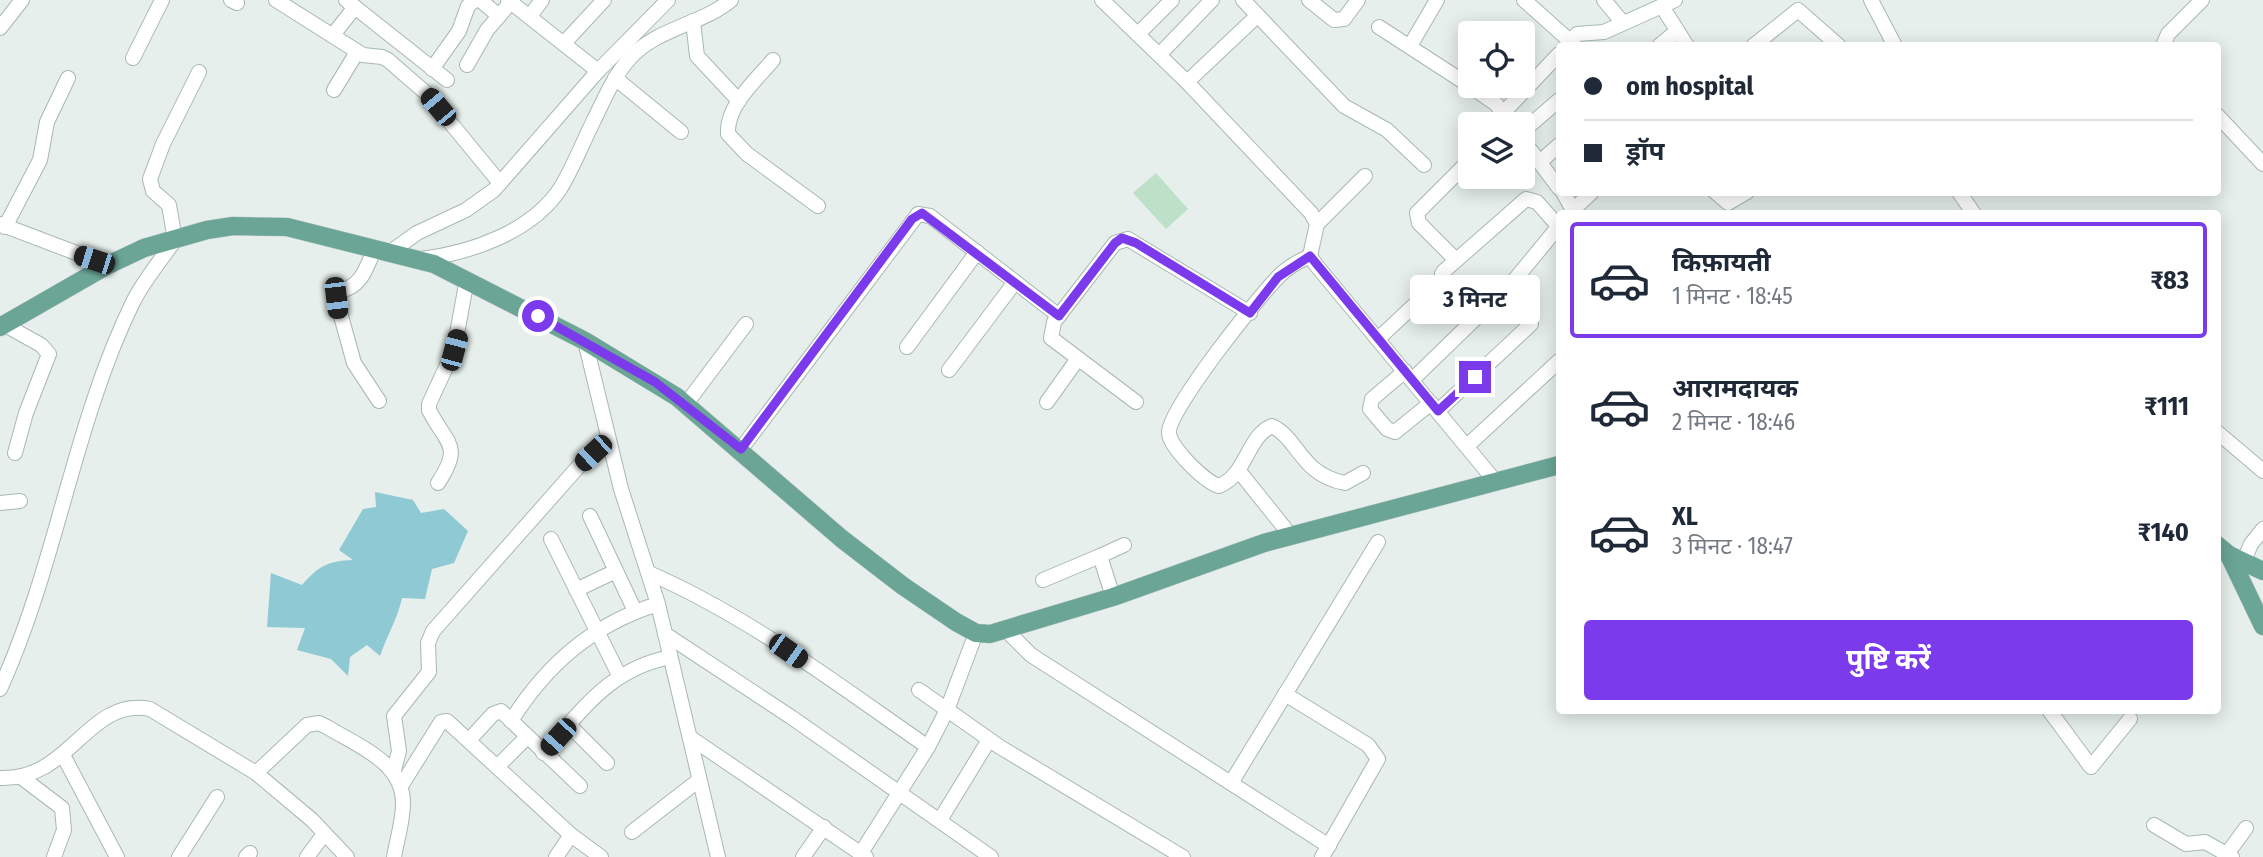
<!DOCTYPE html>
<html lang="hi">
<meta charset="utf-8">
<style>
:root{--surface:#fff;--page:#f2f2f3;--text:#1f2937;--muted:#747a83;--line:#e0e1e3;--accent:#7c3aed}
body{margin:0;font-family:"Fira Sans Condensed","Noto Sans Devanagari",sans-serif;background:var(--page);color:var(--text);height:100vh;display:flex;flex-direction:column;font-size:26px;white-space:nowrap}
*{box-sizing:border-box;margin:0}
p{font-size:23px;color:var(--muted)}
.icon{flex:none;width:38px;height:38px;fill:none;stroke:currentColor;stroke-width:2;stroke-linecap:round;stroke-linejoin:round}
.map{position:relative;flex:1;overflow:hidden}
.drawer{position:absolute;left:1556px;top:210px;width:665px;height:504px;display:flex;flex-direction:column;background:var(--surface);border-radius:7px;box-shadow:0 4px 18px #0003}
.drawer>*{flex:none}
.guide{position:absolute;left:1556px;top:42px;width:665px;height:154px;border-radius:7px;box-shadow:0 4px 18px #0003;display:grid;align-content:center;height:154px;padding:0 28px;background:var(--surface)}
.controls{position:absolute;left:1458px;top:21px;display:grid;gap:14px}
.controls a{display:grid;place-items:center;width:77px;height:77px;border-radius:7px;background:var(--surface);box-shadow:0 4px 18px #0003;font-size:35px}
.end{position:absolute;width:32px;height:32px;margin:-16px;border:9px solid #7c3aed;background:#fff;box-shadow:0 0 0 4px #fff}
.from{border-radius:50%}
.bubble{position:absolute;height:49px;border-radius:7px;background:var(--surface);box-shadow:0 4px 18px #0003;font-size:23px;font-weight:700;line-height:49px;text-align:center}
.car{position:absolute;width:21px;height:42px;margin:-21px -10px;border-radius:9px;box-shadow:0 0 5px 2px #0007;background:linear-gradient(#222 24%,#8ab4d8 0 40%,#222 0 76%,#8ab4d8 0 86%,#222 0)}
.guide b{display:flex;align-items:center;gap:24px;height:66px;font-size:26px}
.guide b+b{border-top:2px solid var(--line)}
.guide i{width:18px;height:18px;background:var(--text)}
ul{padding:12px 0 0;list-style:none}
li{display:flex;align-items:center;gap:21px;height:116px;margin:0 14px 10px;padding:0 14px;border:4px solid transparent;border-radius:7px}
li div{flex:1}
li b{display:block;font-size:26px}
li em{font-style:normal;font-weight:700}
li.current{border-color:var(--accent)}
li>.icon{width:63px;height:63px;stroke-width:1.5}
.button{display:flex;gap:14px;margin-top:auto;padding:14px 28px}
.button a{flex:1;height:80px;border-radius:7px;background:var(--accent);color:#fff;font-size:28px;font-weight:700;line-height:80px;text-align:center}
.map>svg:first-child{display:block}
.green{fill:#bfe0c8}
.water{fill:#8ec9d4}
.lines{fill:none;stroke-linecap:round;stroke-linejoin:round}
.minor-casing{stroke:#a8b8b2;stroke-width:16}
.major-casing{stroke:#c2cac8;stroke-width:19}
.minor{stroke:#fff;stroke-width:14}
.major{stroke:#6aa596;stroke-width:18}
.route{stroke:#7c3aed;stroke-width:9}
</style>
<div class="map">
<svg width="2263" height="857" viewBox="0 0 2263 857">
<rect width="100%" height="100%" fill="#e6efeb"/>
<!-- green -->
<path class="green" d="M 1156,173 L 1188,209 L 1166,229 L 1133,193 Z"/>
<!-- water -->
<path class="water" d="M 375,492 L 413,500 L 421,513 L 444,509 L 468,531 L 454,563 L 432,569 L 425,599 L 402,598 C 397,620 387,635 380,656 L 367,645 L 350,657 L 348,676 L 331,659 L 297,650 L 305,628 L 267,627 L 271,573 L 302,585 C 319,566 327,561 353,560 L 339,550 L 363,509 L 376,507 Z"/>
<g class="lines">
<defs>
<g id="minor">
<path d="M 231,0 L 237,3"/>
<path d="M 276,0 L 363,55 L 382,57 L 388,60 L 426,93 L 500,183"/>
<path d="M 346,0 L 447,80"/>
<path d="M 480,0 L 499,16"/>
<path d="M 508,0 L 598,71"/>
<path d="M 1102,0 L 1187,82 L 1311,213 L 1317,224 L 1310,256 L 1316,265 L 1495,481"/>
<path d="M 1243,0 L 1344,106 L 1387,130 L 1424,165"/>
<path d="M 1309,0 L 1334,20 L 1344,19 L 1358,0"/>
<path d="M 1524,0 L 1571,42"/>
<path d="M 1604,0 L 1623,23"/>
<path d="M 1871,0 L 1895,46"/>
<path d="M 1663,8 L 1687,46"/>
<path d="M 530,16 L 542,0"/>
<path d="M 693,21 L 697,56 L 739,101"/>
<path d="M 1379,27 L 1470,86"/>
<path d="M 0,28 L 22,0"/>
<path d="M 1138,34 L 1172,0"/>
<path d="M 333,35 L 355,7"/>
<path d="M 565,42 L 604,0"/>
<path d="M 1410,46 L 1437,0"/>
<path d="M 1567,46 L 1577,34 L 1604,32 L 1675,0"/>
<path d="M 1659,46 L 1677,31"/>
<path d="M 1753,46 L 1798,10 L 1839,46"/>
<path d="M 2163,46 L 2168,34 L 2202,0"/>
<path d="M 1160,54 L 1212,0"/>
<path d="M 133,58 L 162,0"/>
<path d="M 773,60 C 756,80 726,106 728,134 L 747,154 L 818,206"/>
<path d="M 467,65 L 487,30 L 511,2"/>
<path d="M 432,69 L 459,31 L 468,6 L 475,0"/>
<path d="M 615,78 L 681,132"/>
<path d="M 1187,82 L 1257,16"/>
<path d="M 1470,86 L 1496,104 L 1511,124"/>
<path d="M 334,90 L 357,52"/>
<path d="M 1503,113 L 1559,54"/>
<path d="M 2217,115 L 2263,164"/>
<path d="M 1522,132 L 1559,100"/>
<path d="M 1522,139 L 1559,188"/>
<path d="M 1540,162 L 1559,145"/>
<path d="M 1563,192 L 1573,210 L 1592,192"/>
<path d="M 1715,192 L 1728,203 L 1747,192"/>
<path d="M 1959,192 L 1974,214"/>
<path d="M 0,224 L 108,265"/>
<path d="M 1317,224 L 1365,176"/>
<path d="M 5,227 L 40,160 L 47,122 L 68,78"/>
<path d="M 375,248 C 366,268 362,287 339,291 L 336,298 L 354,363 L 379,401"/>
<path d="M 392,251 L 417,233 L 466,210 L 494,190 L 598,71 L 668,0"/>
<path d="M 1310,256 C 1299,261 1288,267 1279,276 C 1259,296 1167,411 1169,433 C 1170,448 1205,482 1219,486 C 1247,475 1247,436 1272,426 C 1299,439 1300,474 1345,483 L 1363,473"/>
<path d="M 421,259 C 471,253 531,232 560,189 C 573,168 582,144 593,122 C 604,100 613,77 630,58 C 657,28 701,25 731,0"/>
<path d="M 1456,260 L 1419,223 L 1417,213 L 1470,160"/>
<path d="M 1481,313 L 1447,284 L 1442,274 L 1444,271 L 1526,199 L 1537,202 L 1559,227"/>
<path d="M 5,325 L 41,345 L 49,354 L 26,413 L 15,453"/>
<path d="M 1378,339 L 1426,294"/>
<path d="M 585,341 L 621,489 L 658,604 L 718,857"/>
<path d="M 907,347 L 977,252"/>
<path d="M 949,370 L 1015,282"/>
<path d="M 1405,371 L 1372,399 L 1370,409 L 1387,429 L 1395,432 L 1431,403"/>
<path d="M 1412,380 L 1512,283 L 1559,226"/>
<path d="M 1047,402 L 1077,360"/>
<path d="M 1136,402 L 1051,338 L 1054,322 L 1115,243 L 1128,239 L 1250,313"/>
<path d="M 686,404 L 746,324"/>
<path d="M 1438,411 L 1531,324"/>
<path d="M 2217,432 L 2263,471"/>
<path d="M 1467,446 L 1559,361"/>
<path d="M 741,449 L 918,214 L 930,216 L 1059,316"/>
<path d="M 1239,471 L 1291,536"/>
<path d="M 438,483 C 463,445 447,445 429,410 L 429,404 L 454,350 L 467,279"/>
<path d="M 0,503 L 20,501"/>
<path d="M 590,516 L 635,611"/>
<path d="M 551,539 L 619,675"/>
<path d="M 1100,556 L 1124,545"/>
<path d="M 2243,563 L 2251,544 L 2263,529"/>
<path d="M 649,573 C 750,617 838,685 928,747"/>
<path d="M 1043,580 L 1100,556 L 1113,597"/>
<path d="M 576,590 L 616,571"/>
<path d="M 1007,631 L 1031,655 L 1329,846"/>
<path d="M 665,634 L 791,717 L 991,857"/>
<path d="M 0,689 C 57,564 73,425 133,302 C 144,280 161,260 175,240 L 169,205 L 153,191 L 150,179 L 163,144 L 199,72"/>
<path d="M 919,690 L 1000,747 L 1183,857"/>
<path d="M 1285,694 L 1368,745 L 1378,759 L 1322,857"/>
<path d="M 2049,710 L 2091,767 L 2130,719"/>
<path d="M 511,721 C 547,664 593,624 658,604"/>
<path d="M 569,725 L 607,763"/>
<path d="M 691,738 L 866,857"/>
<path d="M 470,739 L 493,714 L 501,711 L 580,786"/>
<path d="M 543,753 C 584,709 608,670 670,657"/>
<path d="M 63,755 L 117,857"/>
<path d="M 499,765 L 527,737"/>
<path d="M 394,770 L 399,751 L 394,716 L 429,672 L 428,643 L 433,631 L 579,466 L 609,444"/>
<path d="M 256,773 L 307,725 L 319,723 L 327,727 C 358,746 403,762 403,803 C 403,822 397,839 394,857"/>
<path d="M 21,777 L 62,808 L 64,830 L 54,857"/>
<path d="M 0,778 C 71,781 87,697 150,709 L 256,773 L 312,820 L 347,857"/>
<path d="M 1231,783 L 1378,542"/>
<path d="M 401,786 L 441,722 L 447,721 L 571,835 L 601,857"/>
<path d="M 940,820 L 989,740"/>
<path d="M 2154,825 L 2186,844 L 2205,842 L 2232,857"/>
<path d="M 632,832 L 699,780"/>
<path d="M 861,853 L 928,747 L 947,710 L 976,633"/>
<path d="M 2227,854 L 2246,828"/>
<path d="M 179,857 L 217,797"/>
<path d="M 246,857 L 250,853"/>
<path d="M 307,857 L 324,834"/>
<path d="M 556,857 L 571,835"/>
<path d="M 803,857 L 824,827"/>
</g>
<g id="major">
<path d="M 0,327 L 108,265 L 144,248 L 207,230 L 233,226 L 287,227 L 434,264 L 585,341 L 677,397 L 842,539 L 903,586 L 956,622 L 976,633 L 990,634 L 1113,597 L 1264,543 L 1559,465"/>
<path d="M 2217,545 L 2229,555 L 2263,571"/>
<path d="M 2229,555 L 2263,626"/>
</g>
</defs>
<!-- minor casing -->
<use href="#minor" class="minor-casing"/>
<!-- major casing -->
<use href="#major" class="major-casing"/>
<!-- minor -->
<use href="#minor" class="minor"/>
<!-- major -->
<use href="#major" class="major"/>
</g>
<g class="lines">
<!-- route -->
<path class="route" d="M 538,316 L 655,382 L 741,449 L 912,219 L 922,213 L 1059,316 L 1115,243 L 1122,238 L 1136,243 L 1250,313 L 1278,277 L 1310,256 L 1438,411 L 1475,377"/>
</g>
</svg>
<div class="controls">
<a><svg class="icon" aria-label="locate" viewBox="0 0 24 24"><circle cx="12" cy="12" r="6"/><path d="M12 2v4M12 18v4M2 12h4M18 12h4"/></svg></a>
<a><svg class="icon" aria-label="layers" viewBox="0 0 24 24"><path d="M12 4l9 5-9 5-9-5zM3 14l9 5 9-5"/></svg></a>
</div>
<i class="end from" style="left:538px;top:316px"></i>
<i class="end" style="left:1475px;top:377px"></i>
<div class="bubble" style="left:1410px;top:275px;width:130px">3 मिनट</div>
<i class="car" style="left:438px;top:107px;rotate:320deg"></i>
<i class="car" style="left:94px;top:260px;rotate:288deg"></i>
<i class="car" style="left:336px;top:298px;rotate:173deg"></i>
<i class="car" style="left:454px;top:350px;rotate:15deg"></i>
<i class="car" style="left:593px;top:453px;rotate:227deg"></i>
<i class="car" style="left:788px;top:651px;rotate:125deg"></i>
<i class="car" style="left:558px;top:737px;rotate:222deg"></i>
<div class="guide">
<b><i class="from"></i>om hospital</b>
<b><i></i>ड्रॉप</b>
</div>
<section class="drawer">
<ul>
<li class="current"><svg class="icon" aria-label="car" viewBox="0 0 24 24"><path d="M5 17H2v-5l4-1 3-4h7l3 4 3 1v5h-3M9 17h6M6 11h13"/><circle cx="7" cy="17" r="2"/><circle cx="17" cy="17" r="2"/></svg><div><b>किफ़ायती</b><p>1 मिनट · 18:45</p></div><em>₹83</em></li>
<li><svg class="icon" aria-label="car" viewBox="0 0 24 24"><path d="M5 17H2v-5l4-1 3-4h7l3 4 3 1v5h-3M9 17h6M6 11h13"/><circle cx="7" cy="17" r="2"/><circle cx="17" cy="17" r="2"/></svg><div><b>आरामदायक</b><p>2 मिनट · 18:46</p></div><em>₹111</em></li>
<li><svg class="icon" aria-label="car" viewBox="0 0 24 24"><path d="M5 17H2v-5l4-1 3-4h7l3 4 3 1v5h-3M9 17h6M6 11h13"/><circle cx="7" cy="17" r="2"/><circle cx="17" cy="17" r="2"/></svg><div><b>XL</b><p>3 मिनट · 18:47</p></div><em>₹140</em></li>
</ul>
<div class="button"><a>पुष्टि करें</a></div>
</section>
</div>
